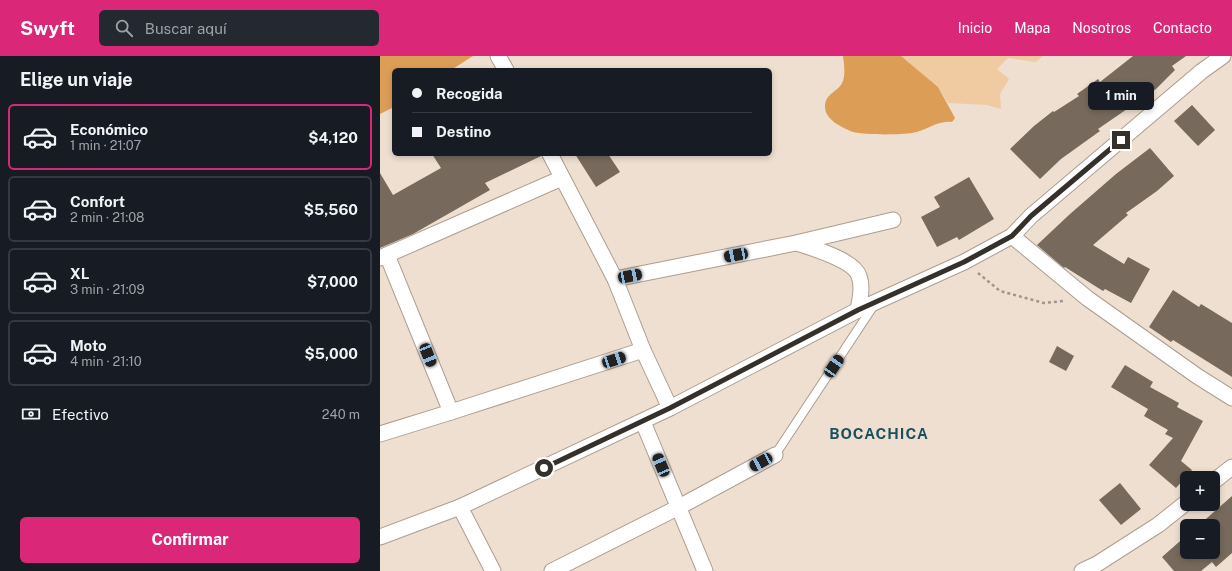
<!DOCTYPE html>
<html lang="es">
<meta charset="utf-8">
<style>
:root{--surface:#171b24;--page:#242831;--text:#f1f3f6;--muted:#9ea1a6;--line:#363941;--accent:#db2777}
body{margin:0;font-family:"Public Sans",sans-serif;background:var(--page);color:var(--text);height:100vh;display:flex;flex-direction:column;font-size:15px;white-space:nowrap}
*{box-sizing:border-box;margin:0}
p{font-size:13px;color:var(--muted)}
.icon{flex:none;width:22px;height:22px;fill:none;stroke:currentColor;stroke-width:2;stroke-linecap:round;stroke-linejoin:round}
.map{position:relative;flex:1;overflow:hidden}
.drawer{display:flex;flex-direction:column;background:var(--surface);width:380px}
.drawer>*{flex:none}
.hud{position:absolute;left:12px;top:12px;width:380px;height:88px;border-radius:6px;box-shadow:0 2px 6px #0003;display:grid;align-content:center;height:88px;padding:0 20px;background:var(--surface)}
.tools{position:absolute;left:800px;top:415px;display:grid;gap:8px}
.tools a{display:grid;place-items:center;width:40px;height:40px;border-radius:6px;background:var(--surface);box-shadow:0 2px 6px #0003;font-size:20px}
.end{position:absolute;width:18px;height:18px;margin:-9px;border:5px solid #35302a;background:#fff;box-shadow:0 0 0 2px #fff}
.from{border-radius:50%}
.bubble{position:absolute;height:28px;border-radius:6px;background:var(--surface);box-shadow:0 2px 6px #0003;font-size:13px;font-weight:700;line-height:28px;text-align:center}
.car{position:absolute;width:12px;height:24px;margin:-12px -6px;border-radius:5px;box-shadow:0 0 3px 1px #0007;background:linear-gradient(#222 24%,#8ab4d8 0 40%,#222 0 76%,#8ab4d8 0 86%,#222 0)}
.hud b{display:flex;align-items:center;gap:14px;height:38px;font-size:15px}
.hud b+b{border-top:1px solid var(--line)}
.hud i{width:10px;height:10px;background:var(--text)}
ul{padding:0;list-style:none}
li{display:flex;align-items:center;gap:12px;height:66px;margin:0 8px 6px;padding:0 12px;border:2px solid var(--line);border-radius:6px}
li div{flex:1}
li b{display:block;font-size:15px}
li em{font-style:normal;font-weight:700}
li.active{border-color:var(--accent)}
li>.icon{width:36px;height:36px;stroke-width:1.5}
h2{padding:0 20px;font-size:18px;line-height:48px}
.pay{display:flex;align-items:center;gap:10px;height:44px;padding:0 20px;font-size:15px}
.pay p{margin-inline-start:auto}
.primary-button{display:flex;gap:8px;margin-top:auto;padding:8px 20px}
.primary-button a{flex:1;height:46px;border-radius:6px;background:var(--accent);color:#fff;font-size:16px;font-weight:700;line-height:46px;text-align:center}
header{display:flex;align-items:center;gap:24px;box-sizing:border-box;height:56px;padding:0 20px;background:var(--accent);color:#fff}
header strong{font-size:19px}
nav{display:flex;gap:22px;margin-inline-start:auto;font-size:14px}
.search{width:280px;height:36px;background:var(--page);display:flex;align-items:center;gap:10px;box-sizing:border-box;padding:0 14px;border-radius:6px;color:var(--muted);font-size:15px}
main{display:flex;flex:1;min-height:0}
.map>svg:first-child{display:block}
.green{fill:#f0caa1}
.water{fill:#dc9e56}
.building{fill:#776a5d}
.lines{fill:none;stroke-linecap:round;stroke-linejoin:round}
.lane-casing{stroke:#ac9e90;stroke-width:10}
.street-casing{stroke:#ac9e90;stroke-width:17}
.path{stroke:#a0958a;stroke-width:2.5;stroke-dasharray:3 3;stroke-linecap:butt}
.lane{stroke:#fff;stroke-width:8}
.street{stroke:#fff;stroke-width:15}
.route{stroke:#35302a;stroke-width:5}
.labels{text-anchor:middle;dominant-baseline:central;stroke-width:4;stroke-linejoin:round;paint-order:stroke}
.district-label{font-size:15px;font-weight:bold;letter-spacing:1px;fill:#1a4f5d;stroke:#eedfd0}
</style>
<header>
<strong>Swyft</strong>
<div class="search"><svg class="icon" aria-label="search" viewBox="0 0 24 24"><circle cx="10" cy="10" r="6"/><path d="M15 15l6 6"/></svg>Buscar aquí</div>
<nav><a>Inicio</a><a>Mapa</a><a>Nosotros</a><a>Contacto</a></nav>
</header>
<main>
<section class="drawer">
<h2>Elige un viaje</h2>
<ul>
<li class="active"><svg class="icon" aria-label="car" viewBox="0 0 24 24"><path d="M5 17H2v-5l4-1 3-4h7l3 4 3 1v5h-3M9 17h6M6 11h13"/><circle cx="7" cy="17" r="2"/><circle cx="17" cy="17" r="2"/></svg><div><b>Económico</b><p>1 min · 21:07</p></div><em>$4,120</em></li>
<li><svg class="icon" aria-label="car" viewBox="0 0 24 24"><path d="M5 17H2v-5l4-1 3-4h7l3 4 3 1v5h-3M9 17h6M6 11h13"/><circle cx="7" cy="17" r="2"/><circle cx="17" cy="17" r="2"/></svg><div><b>Confort</b><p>2 min · 21:08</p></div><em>$5,560</em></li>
<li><svg class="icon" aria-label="car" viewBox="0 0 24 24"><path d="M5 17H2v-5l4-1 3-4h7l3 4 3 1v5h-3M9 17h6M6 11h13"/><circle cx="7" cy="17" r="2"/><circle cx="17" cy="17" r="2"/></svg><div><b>XL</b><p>3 min · 21:09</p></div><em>$7,000</em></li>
<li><svg class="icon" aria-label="car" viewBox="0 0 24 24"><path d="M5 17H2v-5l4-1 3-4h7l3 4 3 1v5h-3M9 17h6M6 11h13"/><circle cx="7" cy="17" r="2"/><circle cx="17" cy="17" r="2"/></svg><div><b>Moto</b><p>4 min · 21:10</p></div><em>$5,000</em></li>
</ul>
<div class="pay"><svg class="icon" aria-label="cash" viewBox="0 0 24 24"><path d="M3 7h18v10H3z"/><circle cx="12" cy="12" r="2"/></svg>Efectivo<p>240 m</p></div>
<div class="primary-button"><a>Confirmar</a></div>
</section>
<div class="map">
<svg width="852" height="515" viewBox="0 0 852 515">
<rect width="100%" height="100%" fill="#eedfd0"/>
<!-- green -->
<path class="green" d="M 521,0 L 663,0 L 656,6 L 628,2 L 617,13 L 629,23 L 620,38 L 621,53 L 607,49 L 568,47 L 558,31 Z"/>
<!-- water -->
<g class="water">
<path d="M 0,0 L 93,0 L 71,14 L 14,14 L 14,51 L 0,58 Z"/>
<path d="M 463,0 L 521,0 L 558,31 L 575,62 L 572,66 C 557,64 546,75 532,77 C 519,79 485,79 473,76 C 463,72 445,64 445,51 C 445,37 458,36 462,27 C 466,20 464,8 463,0 Z"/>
</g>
<!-- building -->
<g class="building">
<path d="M 753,0 L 806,0 L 792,10 L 795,14 L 776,33 L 751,52 L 750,51 L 718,73 L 720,75 L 681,103 L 660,123 L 630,93 L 654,70 L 673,55 L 674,56 L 699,40 L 697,38 L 718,23 L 720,26 Z"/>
<path d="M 812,49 L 835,74 L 818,90 L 794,65 Z"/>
<path d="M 770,92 L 794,120 L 777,135 L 746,157 L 748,159 L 713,189 L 744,208 L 748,201 L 770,213 L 751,247 L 725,233 L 723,235 L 685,211 L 684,212 L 657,189 L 690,158 L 736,118 Z"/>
<path d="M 52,98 L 161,98 L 161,100 L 105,127 L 110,134 L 33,178 L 0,192 L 0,117 L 13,139 L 61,112 Z"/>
<path d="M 195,98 L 228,98 L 240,116 L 216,131 Z"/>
<path d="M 589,121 L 614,163 L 579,184 L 577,181 L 557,191 L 541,161 L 560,151 L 554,141 Z"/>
<path d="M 793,234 L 819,251 L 821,248 L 852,267 L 852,321 L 793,284 L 791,286 L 769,271 Z"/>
<path d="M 677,290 L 694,300 L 686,315 L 669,306 Z"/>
<path d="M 745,309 L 773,326 L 770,331 L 799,347 L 797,351 L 823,365 L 801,405 L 812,414 L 796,432 L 769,409 L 793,382 L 785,378 L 788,374 L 764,360 L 768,353 L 731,331 Z"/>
<path d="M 740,427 L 761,453 L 741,469 L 719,444 Z"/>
<path d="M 852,440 L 852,497 L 836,511 L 832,506 L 821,515 L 794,515 L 782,501 L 807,479 L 807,496 L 833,496 L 833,470 L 818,470 Z"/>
</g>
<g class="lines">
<defs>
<path id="lane" d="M 395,399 L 494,249"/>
<g id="street">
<path d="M 118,0 L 126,14"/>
<path d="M 170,98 L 235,223 L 263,294 L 290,352"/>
<path d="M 632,180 L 707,242 L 817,320 L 852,342"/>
<path d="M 417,187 C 432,192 474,204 479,220 C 483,231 480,243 478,254"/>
<path d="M 7,199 L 71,356"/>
<path d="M 0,202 L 182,122"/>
<path d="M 235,223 L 416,187 L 513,164"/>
<path d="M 263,366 L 325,515"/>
<path d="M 0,378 L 71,356 L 263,294"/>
<path d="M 833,426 L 852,411"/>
<path d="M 80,451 L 113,515"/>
<path d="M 0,481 L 80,451 L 290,352 L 478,254 L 584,206 L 632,180 L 651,160 L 822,15 L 843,0"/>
<path d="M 172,515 L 299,451 L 395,399"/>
<path d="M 702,515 L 717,508 L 778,469 L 807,446"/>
</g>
</defs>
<!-- lane casing -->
<use href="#lane" class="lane-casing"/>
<!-- street casing -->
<use href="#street" class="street-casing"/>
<!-- path -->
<path class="path" d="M 598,217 L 620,235 L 664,247 L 683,245"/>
<!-- lane -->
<use href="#lane" class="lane"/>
<!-- street -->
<use href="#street" class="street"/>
</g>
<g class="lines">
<!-- route -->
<path class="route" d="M 164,412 L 290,352 L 478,254 L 584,206 L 632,180 L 651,160 L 741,84"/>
</g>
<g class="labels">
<!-- district labels -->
<g class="district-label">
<text x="499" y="377">BOCACHICA</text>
</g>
</g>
</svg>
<div class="tools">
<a>+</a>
<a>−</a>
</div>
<i class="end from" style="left:164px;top:412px"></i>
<i class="end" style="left:741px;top:84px"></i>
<div class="bubble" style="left:708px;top:26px;width:66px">1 min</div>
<i class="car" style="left:356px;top:199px;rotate:259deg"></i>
<i class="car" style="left:250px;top:220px;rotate:79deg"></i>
<i class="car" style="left:48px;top:299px;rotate:158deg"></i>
<i class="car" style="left:234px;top:304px;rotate:72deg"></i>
<i class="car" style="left:454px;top:310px;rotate:34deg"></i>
<i class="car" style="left:381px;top:406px;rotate:241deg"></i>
<i class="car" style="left:281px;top:409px;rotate:337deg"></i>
<div class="hud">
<b><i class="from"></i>Recogida</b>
<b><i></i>Destino</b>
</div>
</div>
</main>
